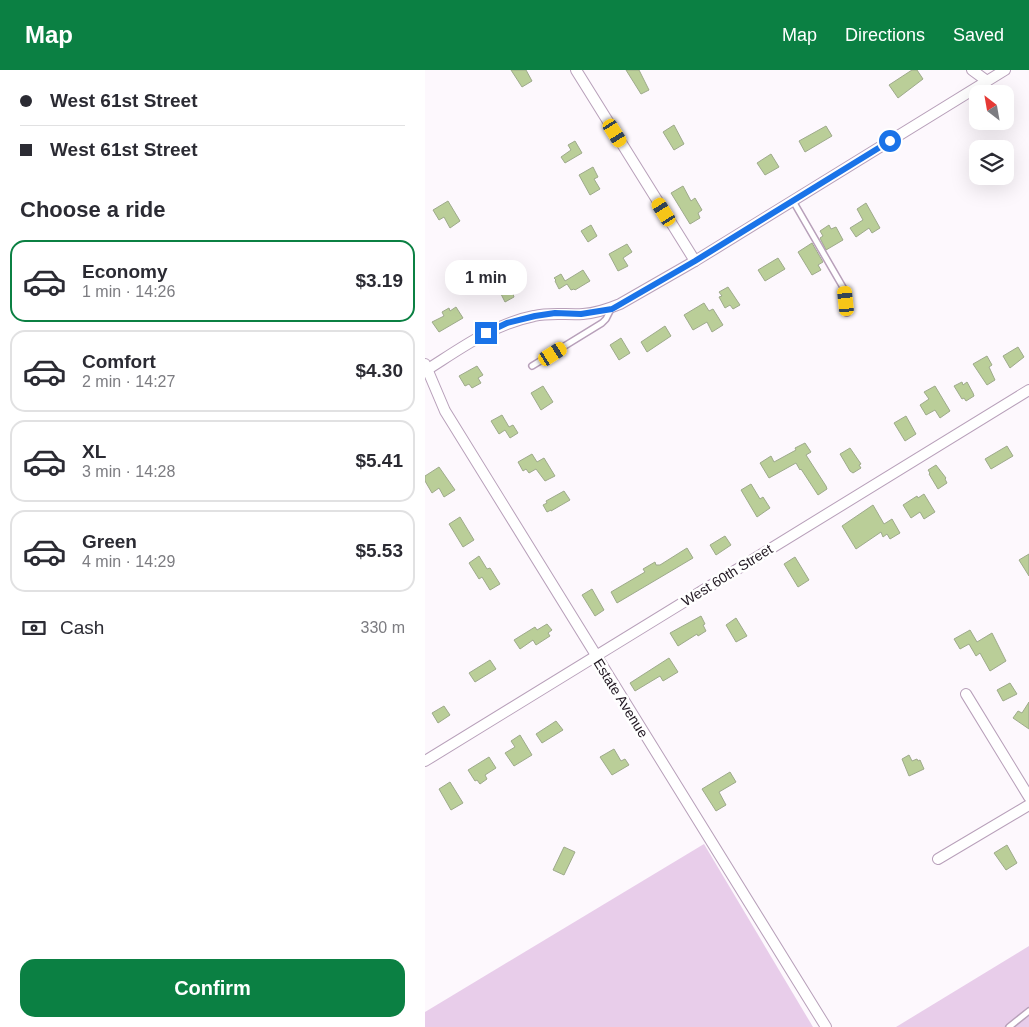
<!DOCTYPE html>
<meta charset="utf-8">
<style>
:root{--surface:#fff;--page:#f2f2f3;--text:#2b2b33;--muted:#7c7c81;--line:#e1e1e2;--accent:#0b8043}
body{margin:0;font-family:Arial,sans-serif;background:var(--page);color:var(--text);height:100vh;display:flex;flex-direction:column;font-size:19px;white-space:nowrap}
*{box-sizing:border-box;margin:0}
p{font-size:16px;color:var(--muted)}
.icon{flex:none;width:28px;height:28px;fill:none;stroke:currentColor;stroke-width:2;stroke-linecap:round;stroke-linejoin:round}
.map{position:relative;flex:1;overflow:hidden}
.details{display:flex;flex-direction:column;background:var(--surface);width:425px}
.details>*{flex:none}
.hud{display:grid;align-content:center;height:110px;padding:0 20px;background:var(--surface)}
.needle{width:32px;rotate:329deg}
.fabs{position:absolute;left:544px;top:15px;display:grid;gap:10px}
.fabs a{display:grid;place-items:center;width:45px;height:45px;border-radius:10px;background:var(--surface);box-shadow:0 5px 20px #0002;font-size:25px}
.end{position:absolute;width:22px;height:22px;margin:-11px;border:6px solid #1a73e8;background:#fff;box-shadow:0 0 0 2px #fff}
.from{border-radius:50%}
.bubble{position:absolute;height:35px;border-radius:15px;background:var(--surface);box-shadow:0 5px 20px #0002;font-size:16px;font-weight:700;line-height:35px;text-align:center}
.car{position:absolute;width:15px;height:30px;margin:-15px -8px;border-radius:6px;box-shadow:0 0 4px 1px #0007;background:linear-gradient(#f5c518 24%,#345 0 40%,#f5c518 0 76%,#345 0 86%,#f5c518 0)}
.hud b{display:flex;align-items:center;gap:18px;height:48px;font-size:19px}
.hud b+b{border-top:1px solid var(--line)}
.hud i{width:12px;height:12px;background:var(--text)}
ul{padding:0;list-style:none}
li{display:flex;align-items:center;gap:15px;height:82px;margin:0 10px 8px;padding:0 10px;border:2px solid var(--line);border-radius:15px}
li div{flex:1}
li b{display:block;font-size:19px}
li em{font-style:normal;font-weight:700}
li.on{border-color:var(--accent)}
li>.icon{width:45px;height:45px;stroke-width:1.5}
h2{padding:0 20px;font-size:22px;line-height:60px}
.pay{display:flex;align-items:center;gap:12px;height:55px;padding:0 20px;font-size:19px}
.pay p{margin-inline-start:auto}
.action{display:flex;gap:10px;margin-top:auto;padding:10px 20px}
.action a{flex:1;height:58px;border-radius:15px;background:var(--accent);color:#fff;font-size:20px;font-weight:700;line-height:58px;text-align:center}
header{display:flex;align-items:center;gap:30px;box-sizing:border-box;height:70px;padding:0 25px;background:var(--accent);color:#fff}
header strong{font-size:24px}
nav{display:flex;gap:28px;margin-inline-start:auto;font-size:18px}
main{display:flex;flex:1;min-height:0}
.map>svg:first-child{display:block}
.green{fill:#e8cdea}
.building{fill:#bace98;stroke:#9eaa8b}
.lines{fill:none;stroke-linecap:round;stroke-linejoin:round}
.service-casing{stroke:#b8a0ba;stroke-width:8}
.minor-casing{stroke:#b8a0ba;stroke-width:12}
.service{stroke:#fff;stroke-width:5}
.minor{stroke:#fff;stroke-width:10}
.route{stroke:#1a73e8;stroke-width:6}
.labels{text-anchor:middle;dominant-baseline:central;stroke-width:5;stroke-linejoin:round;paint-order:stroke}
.street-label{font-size:14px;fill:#211822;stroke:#fff}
</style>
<header>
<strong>Map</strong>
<nav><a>Map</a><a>Directions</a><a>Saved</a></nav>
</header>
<main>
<section class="details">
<div class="hud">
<b><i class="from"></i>West 61st Street</b>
<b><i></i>West 61st Street</b>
</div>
<h2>Choose a ride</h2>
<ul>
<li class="on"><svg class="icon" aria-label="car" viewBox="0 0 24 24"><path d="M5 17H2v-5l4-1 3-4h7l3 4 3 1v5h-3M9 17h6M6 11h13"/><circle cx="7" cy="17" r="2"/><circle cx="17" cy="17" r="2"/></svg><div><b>Economy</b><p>1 min · 14:26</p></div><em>$3.19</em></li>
<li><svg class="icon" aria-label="car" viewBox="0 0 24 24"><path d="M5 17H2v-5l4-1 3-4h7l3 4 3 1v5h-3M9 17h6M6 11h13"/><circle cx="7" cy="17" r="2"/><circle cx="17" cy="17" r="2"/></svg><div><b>Comfort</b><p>2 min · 14:27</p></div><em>$4.30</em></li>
<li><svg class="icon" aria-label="car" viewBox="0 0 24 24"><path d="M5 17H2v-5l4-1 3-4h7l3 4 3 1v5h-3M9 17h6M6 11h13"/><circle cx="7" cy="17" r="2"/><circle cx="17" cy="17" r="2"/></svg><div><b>XL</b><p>3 min · 14:28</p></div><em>$5.41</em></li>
<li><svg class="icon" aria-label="car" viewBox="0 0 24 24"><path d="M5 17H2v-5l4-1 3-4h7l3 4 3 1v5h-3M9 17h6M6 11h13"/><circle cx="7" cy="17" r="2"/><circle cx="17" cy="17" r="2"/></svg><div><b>Green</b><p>4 min · 14:29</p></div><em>$5.53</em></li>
</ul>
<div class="pay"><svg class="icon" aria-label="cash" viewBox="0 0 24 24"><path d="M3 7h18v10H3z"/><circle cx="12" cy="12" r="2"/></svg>Cash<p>330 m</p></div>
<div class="action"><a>Confirm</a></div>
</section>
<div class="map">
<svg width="604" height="957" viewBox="0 0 604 957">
<rect width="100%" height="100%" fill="#fdf8fd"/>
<!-- green -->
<g class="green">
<path d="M 279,774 L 388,957 L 0,957 L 0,942 Z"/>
<path d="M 604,876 L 604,957 L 471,957 Z"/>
</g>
<!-- building -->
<g class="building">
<path d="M 86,0 L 101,0 L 107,11 L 97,17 Z"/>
<path d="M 201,0 L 214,0 L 224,20 L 216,24 Z"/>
<path d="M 487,0 L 492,0 L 498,9 L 473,28 L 464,15 Z"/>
<path d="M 249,55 L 259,74 L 249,80 L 238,62 Z"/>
<path d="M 401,56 L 407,66 L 380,82 L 374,71 Z"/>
<path d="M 150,71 L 157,83 L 140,93 L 136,87 L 146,80 L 143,75 Z"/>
<path d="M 346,84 L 354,97 L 340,105 L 332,93 Z"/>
<path d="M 168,97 L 173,107 L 169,109 L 175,119 L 165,125 L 154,105 Z"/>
<path d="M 258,116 L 266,131 L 270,128 L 277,140 L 273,143 L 275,148 L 265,154 L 246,123 Z"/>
<path d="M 23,131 L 35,151 L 25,158 L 19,147 L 14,150 L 8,140 Z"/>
<path d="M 441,133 L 455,158 L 447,163 L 444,158 L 431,167 L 425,158 L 438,150 L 432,139 Z"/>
<path d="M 166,155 L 172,166 L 163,172 L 156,161 Z"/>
<path d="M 404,155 L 406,159 L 411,157 L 418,170 L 401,180 L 395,168 L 398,166 L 395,161 Z"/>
<path d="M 387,173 L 398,192 L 393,195 L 396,200 L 387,205 L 373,182 Z"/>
<path d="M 202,174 L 207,182 L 198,188 L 203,196 L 193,201 L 184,184 Z"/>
<path d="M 353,188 L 360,199 L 340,211 L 333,200 Z"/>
<path d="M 158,200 L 165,211 L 150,220 L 149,219 L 146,220 L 142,214 L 134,219 L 130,211 L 131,210 L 129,208 L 136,204 L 140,211 Z"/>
<path d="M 82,201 L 84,205 L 87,203 L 97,219 L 88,224 L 89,227 L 80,232 L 71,214 L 78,209 L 76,205 Z"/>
<path d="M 303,217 L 315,235 L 308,239 L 305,235 L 300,238 L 294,227 L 297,226 L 294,222 Z"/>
<path d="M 279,233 L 284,241 L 288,239 L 298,255 L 287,262 L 282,252 L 268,260 L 259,245 Z"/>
<path d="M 31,237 L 38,248 L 14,262 L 7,252 L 19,246 L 17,242 L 24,238 L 25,241 Z"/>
<path d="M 240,256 L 246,266 L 222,282 L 216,272 Z"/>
<path d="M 196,268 L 205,283 L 194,290 L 185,275 Z"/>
<path d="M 593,277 L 599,287 L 585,298 L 578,286 Z"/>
<path d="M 562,286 L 567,295 L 564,297 L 570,310 L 562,315 L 548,294 Z"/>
<path d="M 52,296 L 58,305 L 53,308 L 56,313 L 47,318 L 44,314 L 40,316 L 34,306 Z"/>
<path d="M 537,312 L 538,315 L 542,312 L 548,323 L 549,326 L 541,331 L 539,328 L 537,329 L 529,316 Z"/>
<path d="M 118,316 L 128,332 L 116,340 L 106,323 Z"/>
<path d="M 510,316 L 525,341 L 515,348 L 510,340 L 501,345 L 495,335 L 504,329 L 499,322 Z"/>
<path d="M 77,345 L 84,357 L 88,355 L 93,363 L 85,368 L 80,360 L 74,364 L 66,351 Z"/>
<path d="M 481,346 L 491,364 L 480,371 L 469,353 Z"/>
<path d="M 380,373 L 386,382 L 381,385 L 401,416 L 402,419 L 393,425 L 376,399 L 375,400 L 371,393 L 344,408 L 335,393 L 346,386 L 349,392 L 371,380 L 370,378 Z"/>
<path d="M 582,376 L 588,386 L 566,399 L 560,389 Z"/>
<path d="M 425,378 L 436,394 L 434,395 L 436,398 L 428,403 L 425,401 L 415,384 Z"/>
<path d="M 107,384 L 112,392 L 119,388 L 130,406 L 120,411 L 111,399 L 104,403 L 101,399 L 98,401 L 93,392 Z"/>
<path d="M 511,395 L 521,408 L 520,409 L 522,413 L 513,419 L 504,404 L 505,403 L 503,400 Z"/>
<path d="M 14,397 L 30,420 L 19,427 L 14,418 L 7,423 L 0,411 L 0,406 Z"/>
<path d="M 326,414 L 335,429 L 338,427 L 345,438 L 332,447 L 316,420 Z"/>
<path d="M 139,421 L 145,430 L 126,441 L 126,440 L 122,442 L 118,435 L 122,433 L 121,431 Z"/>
<path d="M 499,424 L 510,442 L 499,449 L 495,442 L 486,448 L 478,435 L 492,426 L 493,428 Z"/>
<path d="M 448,435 L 459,454 L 467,449 L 475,463 L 465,469 L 462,464 L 458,467 L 456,462 L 431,479 L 417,456 Z"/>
<path d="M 35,447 L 49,470 L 38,477 L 24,454 Z"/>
<path d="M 300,466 L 306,475 L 291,485 L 285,475 Z"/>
<path d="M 262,478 L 268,488 L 192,533 L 186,522 L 220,502 L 218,499 L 230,492 L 231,495 L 235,495 Z"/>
<path d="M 604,484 L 604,506 L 594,490 Z"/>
<path d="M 54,486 L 62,499 L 65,498 L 75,514 L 65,520 L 57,507 L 54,509 L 44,493 Z"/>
<path d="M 370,487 L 384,510 L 373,517 L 359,494 Z"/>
<path d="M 167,519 L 179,540 L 170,546 L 157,525 Z"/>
<path d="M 276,546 L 280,554 L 278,555 L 281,561 L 273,566 L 272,564 L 253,576 L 245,563 Z"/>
<path d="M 311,548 L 322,566 L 311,572 L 301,555 Z"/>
<path d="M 122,554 L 127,560 L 123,563 L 125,566 L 111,575 L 108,570 L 95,579 L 89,570 L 110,557 L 112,560 Z"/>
<path d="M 545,560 L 552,572 L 567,563 L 581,591 L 565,601 L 555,583 L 551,586 L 544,574 L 535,579 L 529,569 Z"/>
<path d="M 244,588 L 253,602 L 238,611 L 235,606 L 210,621 L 205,613 Z"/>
<path d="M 65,590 L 71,599 L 50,612 L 44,603 Z"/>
<path d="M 585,613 L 592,624 L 578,631 L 572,620 Z"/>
<path d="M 604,632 L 604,659 L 588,648 L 593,641 L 597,643 Z"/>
<path d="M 19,636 L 25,645 L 13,653 L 7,643 Z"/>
<path d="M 131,651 L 138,660 L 117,673 L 111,664 Z"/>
<path d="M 95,665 L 107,685 L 89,696 L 80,683 L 90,677 L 86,671 Z"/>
<path d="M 189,679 L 196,691 L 200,689 L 204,695 L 187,705 L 175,687 Z"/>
<path d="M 484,685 L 487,691 L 492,689 L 493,691 L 495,690 L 499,699 L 484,706 L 477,689 Z"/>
<path d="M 64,687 L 71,698 L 60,705 L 62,709 L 55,714 L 52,710 L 50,711 L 43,700 Z"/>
<path d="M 305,702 L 311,712 L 294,722 L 301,735 L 291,741 L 277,719 Z"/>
<path d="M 25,712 L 38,733 L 26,740 L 14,719 Z"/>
<path d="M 582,775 L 592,793 L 581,800 L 569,783 Z"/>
<path d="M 139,777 L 150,782 L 139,805 L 128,800 Z"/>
</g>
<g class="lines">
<defs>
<g id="service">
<path d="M 368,131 L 419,219 L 422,243"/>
<path d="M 107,296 L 177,253 L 181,249 L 186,239"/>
<path d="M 584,957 L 604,941"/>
</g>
<g id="minor">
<path d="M 151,0 L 270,191"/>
<path d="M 547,0 L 562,11"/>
<path d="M 0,294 L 20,341 L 401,957"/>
<path d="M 0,301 C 35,279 68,254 109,246 C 125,242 142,245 158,244 C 172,243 183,239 195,234 L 270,191 L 580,0"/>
<path d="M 541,624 L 604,727"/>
<path d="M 0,691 L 604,320"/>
<path d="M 513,789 L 604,735"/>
</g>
</defs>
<!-- service casing -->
<use href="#service" class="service-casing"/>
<!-- minor casing -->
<use href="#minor" class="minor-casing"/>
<!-- service -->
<use href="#service" class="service"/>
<!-- minor -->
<use href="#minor" class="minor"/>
</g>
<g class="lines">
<!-- route -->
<path class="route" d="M 61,263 L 82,253 L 110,246 L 130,243 L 156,244 L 187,239 L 270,191 L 465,71"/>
</g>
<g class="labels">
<!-- street labels -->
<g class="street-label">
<text transform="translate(302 505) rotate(-32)">West 60th Street</text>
<text transform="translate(196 628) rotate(58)">Estate Avenue</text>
</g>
</g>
</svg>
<div class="fabs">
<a><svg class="needle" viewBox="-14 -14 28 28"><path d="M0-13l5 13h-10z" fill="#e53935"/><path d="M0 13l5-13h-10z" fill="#7c7c81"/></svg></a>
<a><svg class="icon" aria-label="layers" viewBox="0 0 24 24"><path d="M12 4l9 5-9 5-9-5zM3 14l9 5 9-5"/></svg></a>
</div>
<i class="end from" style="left:465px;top:71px"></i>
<i class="end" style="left:61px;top:263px"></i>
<div class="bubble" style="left:20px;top:190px;width:82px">1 min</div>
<i class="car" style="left:190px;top:63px;rotate:148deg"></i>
<i class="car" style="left:239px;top:142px;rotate:328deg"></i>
<i class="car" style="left:421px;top:231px;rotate:354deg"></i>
<i class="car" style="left:128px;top:284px;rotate:58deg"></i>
</div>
</main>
